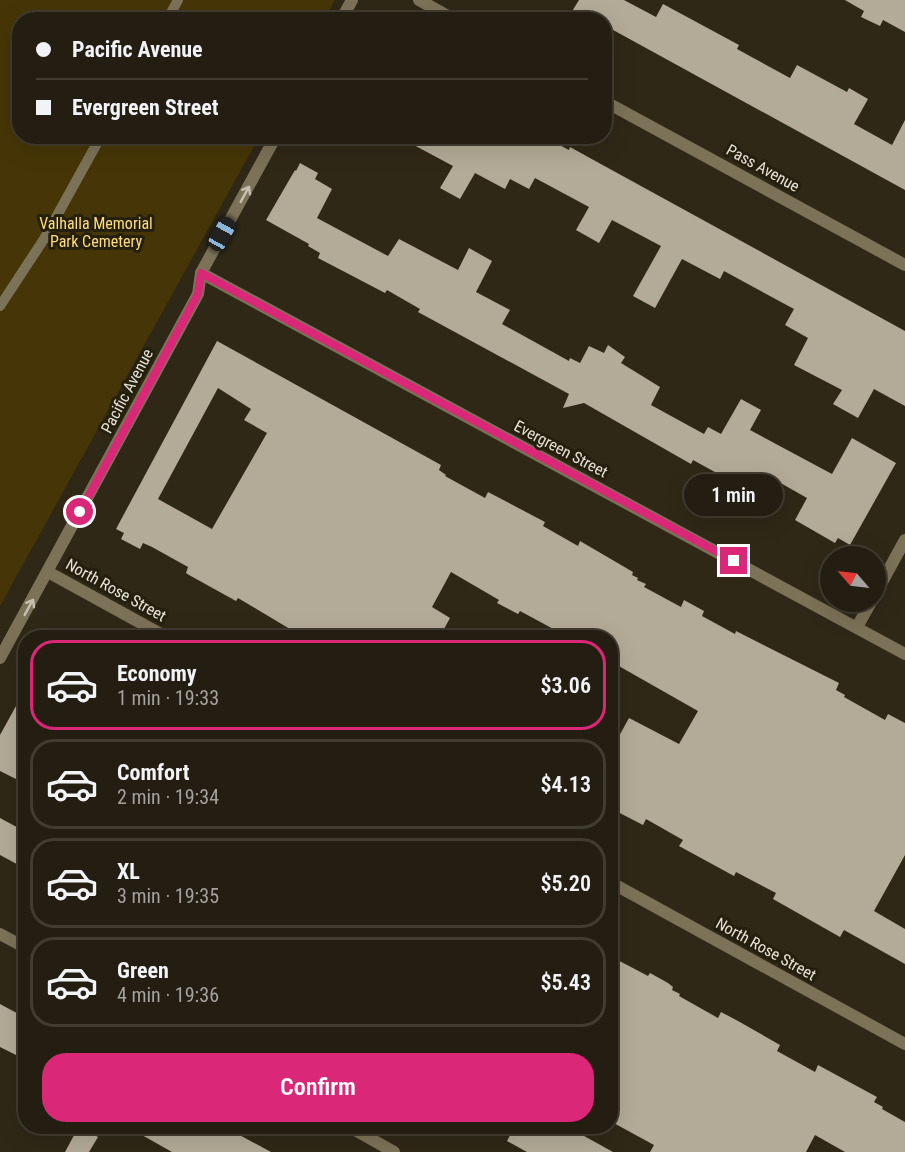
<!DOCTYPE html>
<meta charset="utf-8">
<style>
:root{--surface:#231e11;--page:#2f2b1f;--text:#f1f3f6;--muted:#a3a29f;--line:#403c31;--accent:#db2777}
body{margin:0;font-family:"Roboto Condensed",sans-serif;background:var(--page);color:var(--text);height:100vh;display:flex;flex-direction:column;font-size:22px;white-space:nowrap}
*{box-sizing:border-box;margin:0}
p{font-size:20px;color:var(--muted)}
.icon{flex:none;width:33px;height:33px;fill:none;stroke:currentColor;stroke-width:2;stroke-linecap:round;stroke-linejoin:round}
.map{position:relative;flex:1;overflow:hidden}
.drawer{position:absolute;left:18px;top:630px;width:600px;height:504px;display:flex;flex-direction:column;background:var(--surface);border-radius:24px;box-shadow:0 6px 24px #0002,0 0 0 2px var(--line)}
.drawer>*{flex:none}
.hud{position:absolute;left:12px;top:12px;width:600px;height:132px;border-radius:24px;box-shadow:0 6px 24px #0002,0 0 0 2px var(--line);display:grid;align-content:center;height:132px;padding:0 24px;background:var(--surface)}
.needle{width:39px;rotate:298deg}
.tools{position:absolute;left:820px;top:546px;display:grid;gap:12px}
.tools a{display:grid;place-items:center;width:66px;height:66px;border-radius:50%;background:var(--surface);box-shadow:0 6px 24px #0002,0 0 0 2px var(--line);font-size:30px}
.end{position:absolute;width:27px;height:27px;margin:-14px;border:8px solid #db2777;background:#fff;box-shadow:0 0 0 3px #fff}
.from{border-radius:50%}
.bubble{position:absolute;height:42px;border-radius:21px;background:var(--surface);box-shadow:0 6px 24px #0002,0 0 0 2px var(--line);font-size:20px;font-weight:600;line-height:42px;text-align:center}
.car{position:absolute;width:18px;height:36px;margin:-18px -9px;border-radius:8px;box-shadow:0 0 4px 2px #0007;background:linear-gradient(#222 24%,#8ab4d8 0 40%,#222 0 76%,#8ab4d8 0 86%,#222 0)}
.hud b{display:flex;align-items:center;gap:21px;height:57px;font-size:22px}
.hud b+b{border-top:2px solid var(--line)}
.hud i{width:15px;height:15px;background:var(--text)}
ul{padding:10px 0 0;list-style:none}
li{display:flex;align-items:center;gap:18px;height:90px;margin:0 12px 9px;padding:0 12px;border:3px solid var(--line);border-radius:24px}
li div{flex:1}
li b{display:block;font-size:22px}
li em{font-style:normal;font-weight:600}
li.active{border-color:var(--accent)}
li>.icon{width:54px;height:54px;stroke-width:1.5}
.cta{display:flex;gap:12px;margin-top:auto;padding:12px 24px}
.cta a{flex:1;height:69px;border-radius:24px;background:var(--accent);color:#fff;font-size:24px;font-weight:600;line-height:69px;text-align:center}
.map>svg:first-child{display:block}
.green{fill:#463607}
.building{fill:#b3ab97;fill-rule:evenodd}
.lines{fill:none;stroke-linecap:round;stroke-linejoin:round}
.lane{stroke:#7c7258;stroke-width:10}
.street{stroke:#7c7258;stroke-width:12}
.oneway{stroke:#c6c0b2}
.route{stroke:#db2777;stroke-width:8}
.labels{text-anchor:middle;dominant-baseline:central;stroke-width:6;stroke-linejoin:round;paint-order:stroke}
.street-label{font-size:16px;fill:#e6e2d8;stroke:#251f0e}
.park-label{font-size:16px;fill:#ffdc7e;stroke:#251f0e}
</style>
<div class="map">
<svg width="905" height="1152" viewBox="0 0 905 1152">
<rect width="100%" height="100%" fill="#2f2817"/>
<!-- green -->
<path class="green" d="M 0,0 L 335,0 L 324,19 L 20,20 L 20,136 L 259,137 L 0,606 Z"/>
<!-- building -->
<g class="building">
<path d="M 579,0 L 624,0 L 656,17 L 663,4 L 739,45 L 737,49 L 790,78 L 797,65 L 847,92 L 849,88 L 868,99 L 854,124 L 892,145 L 905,120 L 905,190 L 604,25 L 604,20 L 582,20 L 571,13 Z"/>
<path d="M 845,0 L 905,0 L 905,32 L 883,20 L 880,26 L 861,17 L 864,11 Z"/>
<path d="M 397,136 L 542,136 L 569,150 L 570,147 L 599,163 L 905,331 L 905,406 L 874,389 L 858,418 L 833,404 L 842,390 L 794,365 L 808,338 L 785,325 L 794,309 L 724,271 L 720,279 L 682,259 L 655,308 L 633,296 L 661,246 L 612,220 L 599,243 L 576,230 L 589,207 L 535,178 L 529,189 L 510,179 L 505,189 L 475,173 L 460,199 L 440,188 L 453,166 Z"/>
<path d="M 300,163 L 318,173 L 315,179 L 332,189 L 317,218 L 388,256 L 399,239 L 458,270 L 469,248 L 492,261 L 476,292 L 510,310 L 502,324 L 569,361 L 570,358 L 580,363 L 589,346 L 604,353 L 608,345 L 625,357 L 621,363 L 660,387 L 651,405 L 704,434 L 708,427 L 721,434 L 741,399 L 761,410 L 750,430 L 832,474 L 852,438 L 896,463 L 850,545 L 838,538 L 835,543 L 795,520 L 807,498 L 777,481 L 766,500 L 693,460 L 691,464 L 584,403 L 563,408 L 569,394 L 418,312 L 420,309 L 387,290 L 385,293 L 318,258 L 320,253 L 308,246 L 309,244 L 266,220 L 295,170 L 296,171 Z"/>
<path d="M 217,341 L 441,465 L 439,470 L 446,475 L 445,476 L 485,498 L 488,492 L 545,522 L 543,526 L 578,546 L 580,541 L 604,555 L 633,572 L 632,575 L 638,578 L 637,580 L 646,584 L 644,587 L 681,607 L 684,600 L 704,611 L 702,616 L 735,634 L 736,631 L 839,683 L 836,690 L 845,695 L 844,697 L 885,720 L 888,714 L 905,723 L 905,855 L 874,911 L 905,929 L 905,964 L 844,930 L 840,937 L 773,899 L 776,893 L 736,872 L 734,876 L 679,846 L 683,840 L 646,819 L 643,825 L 610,808 L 610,734 L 618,738 L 629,718 L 679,744 L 698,711 L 610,661 L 610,638 L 570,638 L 520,611 L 518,614 L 497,603 L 499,600 L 451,572 L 432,607 L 450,618 L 439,638 L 305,638 L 238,598 L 236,601 L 189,575 L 186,573 L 188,567 L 152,547 L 143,543 L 140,549 L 121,539 L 124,533 L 116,529 ZM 218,388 L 251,409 L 244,420 L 267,433 L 212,529 L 158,499 Z"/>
<path d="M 26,688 L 26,784 L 0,771 L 0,735 Z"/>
<path d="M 0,818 L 26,832 L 26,869 L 0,855 Z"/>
<path d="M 610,956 L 648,976 L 650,973 L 668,983 L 673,987 L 672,990 L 680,994 L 679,996 L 718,1018 L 721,1012 L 738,1021 L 780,1045 L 777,1051 L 815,1072 L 818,1065 L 877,1097 L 874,1102 L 883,1107 L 882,1109 L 905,1122 L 905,1152 L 845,1152 L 815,1135 L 806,1152 L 650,1152 L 654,1145 L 610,1121 Z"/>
<path d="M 0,1004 L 26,1018 L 26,1060 L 0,1047 Z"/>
<path d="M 79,1126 L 98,1137 L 89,1152 L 65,1152 Z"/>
<path d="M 126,1126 L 223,1126 L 271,1152 L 172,1152 Z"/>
<path d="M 515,1126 L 566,1126 L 613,1152 L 527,1152 L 507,1141 Z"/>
</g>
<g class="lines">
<!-- lane -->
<g class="lane">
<path d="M 167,20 L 178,0"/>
<path d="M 0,306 L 44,239 L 101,136"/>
</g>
<!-- street -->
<g class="street">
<path d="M 419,0 L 455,20"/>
<path d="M 341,20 L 352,0"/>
<path d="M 604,101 L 905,265"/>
<path d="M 201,273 L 905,654"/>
<path d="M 48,572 L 168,638"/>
<path d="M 876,593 L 905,540"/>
<path d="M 857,627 L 871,602"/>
<path d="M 0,658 L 198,294 L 201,273 L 276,136"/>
<path d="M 610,882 L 905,1044"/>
<path d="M 0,934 L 26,948"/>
<path d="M 348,1126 L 394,1152"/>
</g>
</g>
<!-- one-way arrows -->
<defs><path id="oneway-shaft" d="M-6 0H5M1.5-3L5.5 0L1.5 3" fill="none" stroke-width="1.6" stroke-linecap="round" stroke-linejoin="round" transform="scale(1.5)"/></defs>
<g class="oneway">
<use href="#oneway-shaft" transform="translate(245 194) rotate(-61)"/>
<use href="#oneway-shaft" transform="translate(29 607) rotate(-61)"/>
</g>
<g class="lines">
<!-- route -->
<path class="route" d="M 80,512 L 198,294 L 201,273 L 734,561"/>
</g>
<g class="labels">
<!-- street labels -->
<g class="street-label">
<text transform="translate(763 168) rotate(29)">Pass Avenue</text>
<text transform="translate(127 391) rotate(-62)">Pacific Avenue</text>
<text transform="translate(561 449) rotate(28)">Evergreen Street</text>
<text transform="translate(116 590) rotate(29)">North Rose Street</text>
<text transform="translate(766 949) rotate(29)">North Rose Street</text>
</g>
<!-- park labels -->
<g class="park-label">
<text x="96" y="223">Valhalla Memorial<tspan x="96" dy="18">Park Cemetery</tspan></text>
</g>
</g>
</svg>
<div class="tools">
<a><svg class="needle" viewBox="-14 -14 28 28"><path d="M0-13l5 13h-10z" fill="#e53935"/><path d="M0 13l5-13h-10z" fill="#a3a29f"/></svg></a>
</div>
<i class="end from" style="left:80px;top:512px"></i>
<i class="end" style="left:734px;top:561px"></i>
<div class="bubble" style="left:684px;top:474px;width:99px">1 min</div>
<i class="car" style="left:222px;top:234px;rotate:29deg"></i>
<div class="hud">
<b><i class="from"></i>Pacific Avenue</b>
<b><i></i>Evergreen Street</b>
</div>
<section class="drawer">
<ul>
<li class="active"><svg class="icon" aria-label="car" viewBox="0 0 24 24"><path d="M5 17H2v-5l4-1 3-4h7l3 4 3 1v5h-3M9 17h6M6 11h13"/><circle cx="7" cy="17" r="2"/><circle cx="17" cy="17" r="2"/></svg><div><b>Economy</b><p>1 min · 19:33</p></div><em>$3.06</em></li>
<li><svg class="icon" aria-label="car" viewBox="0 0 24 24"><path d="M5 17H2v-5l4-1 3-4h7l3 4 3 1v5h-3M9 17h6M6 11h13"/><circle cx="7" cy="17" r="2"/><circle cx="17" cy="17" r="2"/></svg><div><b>Comfort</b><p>2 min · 19:34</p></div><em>$4.13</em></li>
<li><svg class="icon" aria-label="car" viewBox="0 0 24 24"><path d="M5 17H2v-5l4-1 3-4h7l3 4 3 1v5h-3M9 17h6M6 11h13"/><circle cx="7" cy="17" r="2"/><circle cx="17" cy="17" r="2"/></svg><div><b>XL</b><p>3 min · 19:35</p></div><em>$5.20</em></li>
<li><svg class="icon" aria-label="car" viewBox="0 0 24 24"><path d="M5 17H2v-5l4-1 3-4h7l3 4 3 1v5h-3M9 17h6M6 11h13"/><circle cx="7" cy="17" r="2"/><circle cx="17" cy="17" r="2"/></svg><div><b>Green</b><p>4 min · 19:36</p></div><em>$5.43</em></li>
</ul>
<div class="cta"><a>Confirm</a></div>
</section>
</div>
